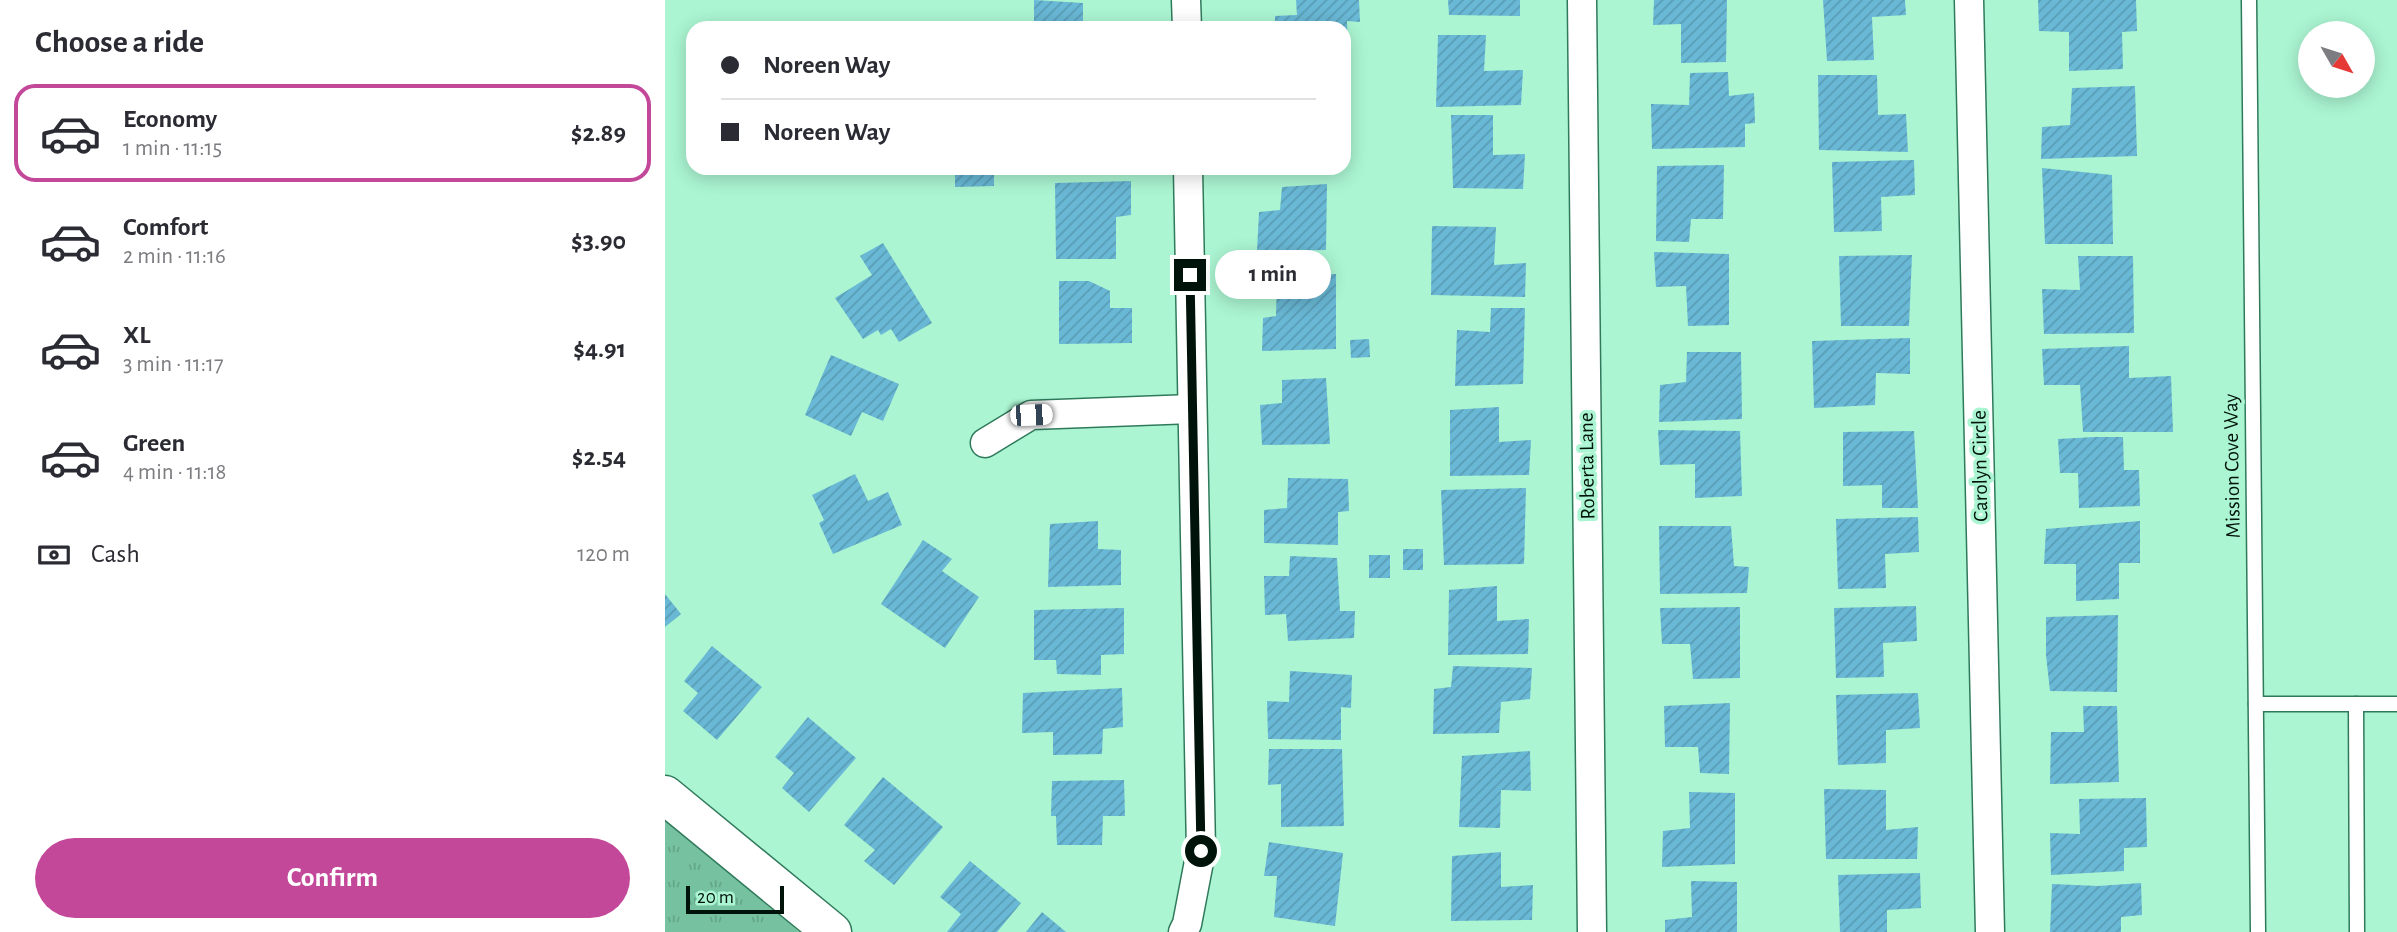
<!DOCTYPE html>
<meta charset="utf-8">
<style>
:root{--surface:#fff;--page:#f2f2f3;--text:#2b2b33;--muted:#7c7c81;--line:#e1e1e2;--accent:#c34899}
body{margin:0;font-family:"Alegreya Sans",sans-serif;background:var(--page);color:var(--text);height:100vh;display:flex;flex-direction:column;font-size:26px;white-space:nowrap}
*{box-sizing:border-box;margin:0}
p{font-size:23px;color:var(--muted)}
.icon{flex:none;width:38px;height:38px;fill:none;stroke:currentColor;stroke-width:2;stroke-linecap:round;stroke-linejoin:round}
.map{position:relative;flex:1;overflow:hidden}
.sheet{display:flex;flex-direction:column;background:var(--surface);width:665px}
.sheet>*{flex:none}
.guide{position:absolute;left:21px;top:21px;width:665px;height:154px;border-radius:21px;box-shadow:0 4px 18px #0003;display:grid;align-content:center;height:154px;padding:0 35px;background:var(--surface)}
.needle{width:46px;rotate:129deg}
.tools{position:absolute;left:1633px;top:21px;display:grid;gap:14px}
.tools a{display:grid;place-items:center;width:77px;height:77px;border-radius:50%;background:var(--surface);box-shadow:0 4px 18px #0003;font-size:35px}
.scale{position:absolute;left:21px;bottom:18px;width:98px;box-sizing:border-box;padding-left:7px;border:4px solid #00130a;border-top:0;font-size:19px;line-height:24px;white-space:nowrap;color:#00130a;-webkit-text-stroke:5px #abf5d2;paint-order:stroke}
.end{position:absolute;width:32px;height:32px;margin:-16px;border:9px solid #00130a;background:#fff;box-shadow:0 0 0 4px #fff}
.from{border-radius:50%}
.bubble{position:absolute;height:49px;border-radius:24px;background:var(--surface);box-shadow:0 4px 18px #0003;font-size:23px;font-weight:700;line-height:49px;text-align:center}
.car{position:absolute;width:21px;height:42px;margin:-21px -10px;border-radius:9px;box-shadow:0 0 5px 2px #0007;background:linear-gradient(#fff 24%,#345 0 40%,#fff 0 76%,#345 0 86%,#fff 0)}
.guide b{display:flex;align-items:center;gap:24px;height:66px;font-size:26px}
.guide b+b{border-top:2px solid var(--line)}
.guide i{width:18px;height:18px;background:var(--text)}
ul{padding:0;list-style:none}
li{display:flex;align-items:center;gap:21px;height:98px;margin:0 14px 10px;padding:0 21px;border:4px solid transparent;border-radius:21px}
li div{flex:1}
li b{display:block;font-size:26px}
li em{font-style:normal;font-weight:700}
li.on{border-color:var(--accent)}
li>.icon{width:63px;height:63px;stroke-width:1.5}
h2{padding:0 35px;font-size:32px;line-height:84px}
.pay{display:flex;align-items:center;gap:18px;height:77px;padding:0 35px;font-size:26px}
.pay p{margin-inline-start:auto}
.button{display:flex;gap:14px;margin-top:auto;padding:14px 35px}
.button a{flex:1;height:80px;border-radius:42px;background:var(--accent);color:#fff;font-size:28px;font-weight:700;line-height:80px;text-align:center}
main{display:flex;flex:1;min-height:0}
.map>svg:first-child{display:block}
.grass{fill:url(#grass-tufts)}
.building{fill:url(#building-hatch)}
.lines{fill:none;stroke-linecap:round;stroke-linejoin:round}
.service-casing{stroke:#307a5c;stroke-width:17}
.minor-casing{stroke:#307a5c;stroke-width:31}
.secondary-casing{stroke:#307a5c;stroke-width:41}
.service{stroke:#fff;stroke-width:14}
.minor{stroke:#fff;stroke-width:28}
.secondary{stroke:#fff;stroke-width:38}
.route{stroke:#00130a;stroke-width:9}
.labels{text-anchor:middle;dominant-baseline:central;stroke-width:7;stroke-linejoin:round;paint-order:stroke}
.street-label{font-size:21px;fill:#00130a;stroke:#abf5d2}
</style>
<main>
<section class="sheet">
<h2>Choose a ride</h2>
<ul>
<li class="on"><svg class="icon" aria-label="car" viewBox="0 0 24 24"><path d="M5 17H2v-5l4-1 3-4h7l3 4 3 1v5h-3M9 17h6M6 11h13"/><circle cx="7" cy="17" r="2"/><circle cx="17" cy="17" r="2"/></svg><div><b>Economy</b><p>1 min · 11:15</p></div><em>$2.89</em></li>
<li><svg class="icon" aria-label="car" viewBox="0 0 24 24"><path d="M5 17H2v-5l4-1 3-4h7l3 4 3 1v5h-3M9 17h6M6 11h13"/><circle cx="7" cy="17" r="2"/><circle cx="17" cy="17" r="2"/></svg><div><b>Comfort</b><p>2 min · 11:16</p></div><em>$3.90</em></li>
<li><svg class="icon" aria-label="car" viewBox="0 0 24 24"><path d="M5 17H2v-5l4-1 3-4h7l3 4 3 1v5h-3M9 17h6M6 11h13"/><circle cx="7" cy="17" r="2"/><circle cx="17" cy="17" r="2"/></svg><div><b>XL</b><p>3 min · 11:17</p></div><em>$4.91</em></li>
<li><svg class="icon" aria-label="car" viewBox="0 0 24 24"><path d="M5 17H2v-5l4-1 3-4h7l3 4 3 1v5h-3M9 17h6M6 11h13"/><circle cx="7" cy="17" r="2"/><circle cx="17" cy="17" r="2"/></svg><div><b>Green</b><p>4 min · 11:18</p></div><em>$2.54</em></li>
</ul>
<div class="pay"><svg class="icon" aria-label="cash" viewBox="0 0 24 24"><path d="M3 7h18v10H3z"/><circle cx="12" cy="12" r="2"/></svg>Cash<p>120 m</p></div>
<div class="button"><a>Confirm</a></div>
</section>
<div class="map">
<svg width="1732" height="932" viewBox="0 0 1732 932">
<defs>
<pattern id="grass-tufts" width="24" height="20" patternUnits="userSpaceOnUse" patternTransform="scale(1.75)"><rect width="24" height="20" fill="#76c2a0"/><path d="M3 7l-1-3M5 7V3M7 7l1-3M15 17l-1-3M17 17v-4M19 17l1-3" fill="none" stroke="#64a688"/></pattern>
<pattern id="building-hatch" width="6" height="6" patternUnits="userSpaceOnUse" patternTransform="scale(1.75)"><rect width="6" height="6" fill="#69b8d5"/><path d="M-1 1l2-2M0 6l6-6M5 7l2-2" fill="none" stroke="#599db6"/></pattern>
</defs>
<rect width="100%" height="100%" fill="#abf5d2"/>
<!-- grass -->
<path class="grass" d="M 0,809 L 134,932 L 0,932 Z"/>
<!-- building -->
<g class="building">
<path d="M 369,0 L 418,3 L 418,28 L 369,28 Z"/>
<path d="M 631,0 L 694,0 L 695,22 L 682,21 L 683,51 L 679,51 L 679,28 L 610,28 L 610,16 L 632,15 Z"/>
<path d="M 783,0 L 855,0 L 855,16 L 784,15 Z"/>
<path d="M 989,0 L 1062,0 L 1061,62 L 1016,63 L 1016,24 L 988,25 Z"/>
<path d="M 1158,0 L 1240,0 L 1241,15 L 1207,17 L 1209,60 L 1162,61 Z"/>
<path d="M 1373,0 L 1471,0 L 1472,31 L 1457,32 L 1458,69 L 1404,71 L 1404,32 L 1374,31 Z"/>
<path d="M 773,35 L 821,35 L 819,71 L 858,70 L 856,105 L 771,107 Z"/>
<path d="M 1063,72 L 1064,96 L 1089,93 L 1090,123 L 1080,124 L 1080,147 L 987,149 L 986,104 L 1024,105 L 1025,73 Z"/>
<path d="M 1153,75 L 1212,75 L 1213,115 L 1241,114 L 1243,152 L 1154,150 Z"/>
<path d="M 1470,86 L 1472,156 L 1376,159 L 1377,127 L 1405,125 L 1407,88 Z"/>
<path d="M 786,115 L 828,115 L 828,155 L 860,154 L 858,189 L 788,188 Z"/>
<path d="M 1249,160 L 1250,195 L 1216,197 L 1217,231 L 1169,232 L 1167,162 Z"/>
<path d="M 1059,165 L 1058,219 L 1026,219 L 1024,242 L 991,241 L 992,166 Z"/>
<path d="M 290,168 L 329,168 L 329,186 L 290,187 Z"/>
<path d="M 1377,168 L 1447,175 L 1448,244 L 1380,244 Z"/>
<path d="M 466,181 L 466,215 L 451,217 L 451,259 L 391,259 L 390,183 Z"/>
<path d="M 662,184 L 661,250 L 592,251 L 594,212 L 615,210 L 617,187 Z"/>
<path d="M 767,226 L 831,227 L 829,265 L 861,263 L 860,297 L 766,295 Z"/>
<path d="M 218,243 L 267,323 L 234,342 L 226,329 L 216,335 L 213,330 L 198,339 L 170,298 L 207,275 L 195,256 Z"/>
<path d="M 989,252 L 1064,254 L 1064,325 L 1023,326 L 1021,286 L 991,287 Z"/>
<path d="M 1247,255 L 1244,326 L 1176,326 L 1174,256 Z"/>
<path d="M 1413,256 L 1468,256 L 1469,333 L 1379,334 L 1377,289 L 1415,290 Z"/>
<path d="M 671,274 L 671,349 L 597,351 L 598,318 L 611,316 L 612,275 Z"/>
<path d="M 394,281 L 424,281 L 445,291 L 445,308 L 467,308 L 467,343 L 394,344 Z"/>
<path d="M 826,308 L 860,308 L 858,384 L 790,386 L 792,330 L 825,332 Z"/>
<path d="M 1245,338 L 1245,374 L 1211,373 L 1210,405 L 1149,408 L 1147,341 Z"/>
<path d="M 704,339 L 705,357 L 686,358 L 685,340 Z"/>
<path d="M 1464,346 L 1464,378 L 1506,376 L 1508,432 L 1418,432 L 1415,385 L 1379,385 L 1377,349 Z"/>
<path d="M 1022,352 L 1076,352 L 1077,419 L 994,422 L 995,385 L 1021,382 Z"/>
<path d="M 166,355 L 234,384 L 218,421 L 197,412 L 186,436 L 140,415 Z"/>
<path d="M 661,378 L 665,444 L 597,445 L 595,405 L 617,403 L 617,380 Z"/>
<path d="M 834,407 L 834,442 L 866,440 L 864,475 L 785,476 L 785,410 Z"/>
<path d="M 993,430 L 1075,431 L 1077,496 L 1030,498 L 1030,464 L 995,465 Z"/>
<path d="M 1249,431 L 1253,508 L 1217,508 L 1217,485 L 1178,486 L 1178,432 Z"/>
<path d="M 1430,437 L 1458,437 L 1459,470 L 1474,470 L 1475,506 L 1414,508 L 1413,473 L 1395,473 L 1393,439 Z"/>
<path d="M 190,474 L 203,501 L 223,492 L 237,525 L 168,554 L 154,523 L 159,520 L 147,495 Z"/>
<path d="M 623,478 L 683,479 L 684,511 L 673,512 L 673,545 L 599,543 L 599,510 L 622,508 Z"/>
<path d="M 861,488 L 859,564 L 779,565 L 776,490 Z"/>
<path d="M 1253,517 L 1254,552 L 1220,554 L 1221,588 L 1173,589 L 1171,519 Z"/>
<path d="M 433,521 L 433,549 L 456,550 L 456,585 L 383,587 L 385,524 Z"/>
<path d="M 1475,521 L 1475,563 L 1454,563 L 1454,599 L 1411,601 L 1411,564 L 1379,564 L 1381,529 Z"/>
<path d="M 994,526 L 1066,526 L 1069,566 L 1084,567 L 1082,593 L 995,594 Z"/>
<path d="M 258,540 L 287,559 L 277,571 L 314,597 L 280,648 L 216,604 Z"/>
<rect x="738" y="549" width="20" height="21"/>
<rect x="704" y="555" width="21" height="23"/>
<path d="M 625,556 L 672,558 L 675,611 L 690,611 L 689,638 L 623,641 L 621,614 L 600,615 L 599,576 L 624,576 Z"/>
<path d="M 832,586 L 832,621 L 864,619 L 863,654 L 783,655 L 784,590 Z"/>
<path d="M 0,594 L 16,614 L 0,627 Z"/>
<path d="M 1251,606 L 1252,641 L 1218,643 L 1219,677 L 1171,678 L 1169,608 Z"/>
<path d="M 1075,607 L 1075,678 L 1028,679 L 1025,644 L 997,644 L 995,608 Z"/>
<path d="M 459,608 L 459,654 L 436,655 L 436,675 L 392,674 L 391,660 L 369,660 L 369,610 Z"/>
<path d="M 1453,615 L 1452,692 L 1385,691 L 1381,655 L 1381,617 Z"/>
<path d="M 47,646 L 97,687 L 52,740 L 18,711 L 33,693 L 19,681 Z"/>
<path d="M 788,666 L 867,668 L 865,699 L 836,702 L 834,733 L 768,734 L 769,689 L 786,687 Z"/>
<path d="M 625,671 L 687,675 L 686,708 L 676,707 L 676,740 L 603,739 L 602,701 L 624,702 Z"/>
<path d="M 457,688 L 458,727 L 438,729 L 437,754 L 388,755 L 388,732 L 357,733 L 358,693 Z"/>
<path d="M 1253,693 L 1255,728 L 1221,730 L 1221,763 L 1173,765 L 1171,695 Z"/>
<path d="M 1065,703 L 1064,774 L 1035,773 L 1033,747 L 1000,747 L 999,706 Z"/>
<path d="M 1418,706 L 1452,706 L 1454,782 L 1385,784 L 1386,732 L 1419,732 Z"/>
<path d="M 143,717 L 191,758 L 144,812 L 117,788 L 129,773 L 110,757 Z"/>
<path d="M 604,749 L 677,749 L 679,826 L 616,827 L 616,784 L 603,785 Z"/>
<path d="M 865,751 L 866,791 L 836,790 L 835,828 L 794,827 L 797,756 Z"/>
<path d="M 218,777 L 278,827 L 229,885 L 199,861 L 210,850 L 179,825 Z"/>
<path d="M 459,780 L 460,816 L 438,816 L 437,845 L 392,845 L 391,816 L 386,816 L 387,781 Z"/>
<path d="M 1159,789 L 1221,790 L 1221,830 L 1253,827 L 1252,859 L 1161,859 Z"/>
<path d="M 1024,792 L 1070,793 L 1070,864 L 997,867 L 998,831 L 1025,828 Z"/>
<path d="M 1481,798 L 1482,847 L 1459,848 L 1459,871 L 1386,875 L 1385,833 L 1415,834 L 1414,799 Z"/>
<path d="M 604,842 L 678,853 L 670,926 L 609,917 L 612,876 L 599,876 Z"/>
<path d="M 836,852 L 836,887 L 868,885 L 867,920 L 786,921 L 787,856 Z"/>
<path d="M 305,861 L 356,903 L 332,932 L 282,932 L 296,914 L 275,897 Z"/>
<path d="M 1255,873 L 1256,908 L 1222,910 L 1222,932 L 1175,932 L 1173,875 Z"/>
<path d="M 1026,881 L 1072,882 L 1072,932 L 1000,932 L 1000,920 L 1027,917 Z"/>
<path d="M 1476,883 L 1477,915 L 1456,917 L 1456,932 L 1385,932 L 1387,884 L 1433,886 Z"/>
<path d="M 377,912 L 401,932 L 361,932 Z"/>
</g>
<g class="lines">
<defs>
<g id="service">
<path d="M 1584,0 L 1593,932"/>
<path d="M 1591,704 L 1732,704"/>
<path d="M 1691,704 L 1692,932"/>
</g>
<g id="minor">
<path d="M 521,0 L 522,28"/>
<path d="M 917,0 L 927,932"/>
<path d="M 1304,0 L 1325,932"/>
<path d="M 320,443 L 366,415 L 527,409"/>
<path d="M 518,932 L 522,924 L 536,851 L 523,168"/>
</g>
<path id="secondary" d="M 0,795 L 167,932"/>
</defs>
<!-- service casing -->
<use href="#service" class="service-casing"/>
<!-- minor casing -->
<use href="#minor" class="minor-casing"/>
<!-- secondary casing -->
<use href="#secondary" class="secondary-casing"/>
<!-- service -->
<use href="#service" class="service"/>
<!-- minor -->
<use href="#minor" class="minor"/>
<!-- secondary -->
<use href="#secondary" class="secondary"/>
</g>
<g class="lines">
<!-- route -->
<path class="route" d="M 525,275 L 536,851"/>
</g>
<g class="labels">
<!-- street labels -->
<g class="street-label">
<text transform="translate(922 466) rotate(-91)">Roberta Lane</text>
<text transform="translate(1315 466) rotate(-91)">Carolyn Circle</text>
<text transform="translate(1567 466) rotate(-91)">Mission Cove Way</text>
</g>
</g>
</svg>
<div class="tools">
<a><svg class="needle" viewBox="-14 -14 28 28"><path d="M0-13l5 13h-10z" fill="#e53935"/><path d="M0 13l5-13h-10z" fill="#7c7c81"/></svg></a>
</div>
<div class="scale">20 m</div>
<i class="end from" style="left:536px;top:851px"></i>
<i class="end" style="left:525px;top:275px"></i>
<div class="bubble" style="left:550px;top:250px;width:116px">1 min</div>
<i class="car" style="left:366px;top:415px;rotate:88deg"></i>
<div class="guide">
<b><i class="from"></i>Noreen Way</b>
<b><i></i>Noreen Way</b>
</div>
</div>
</main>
